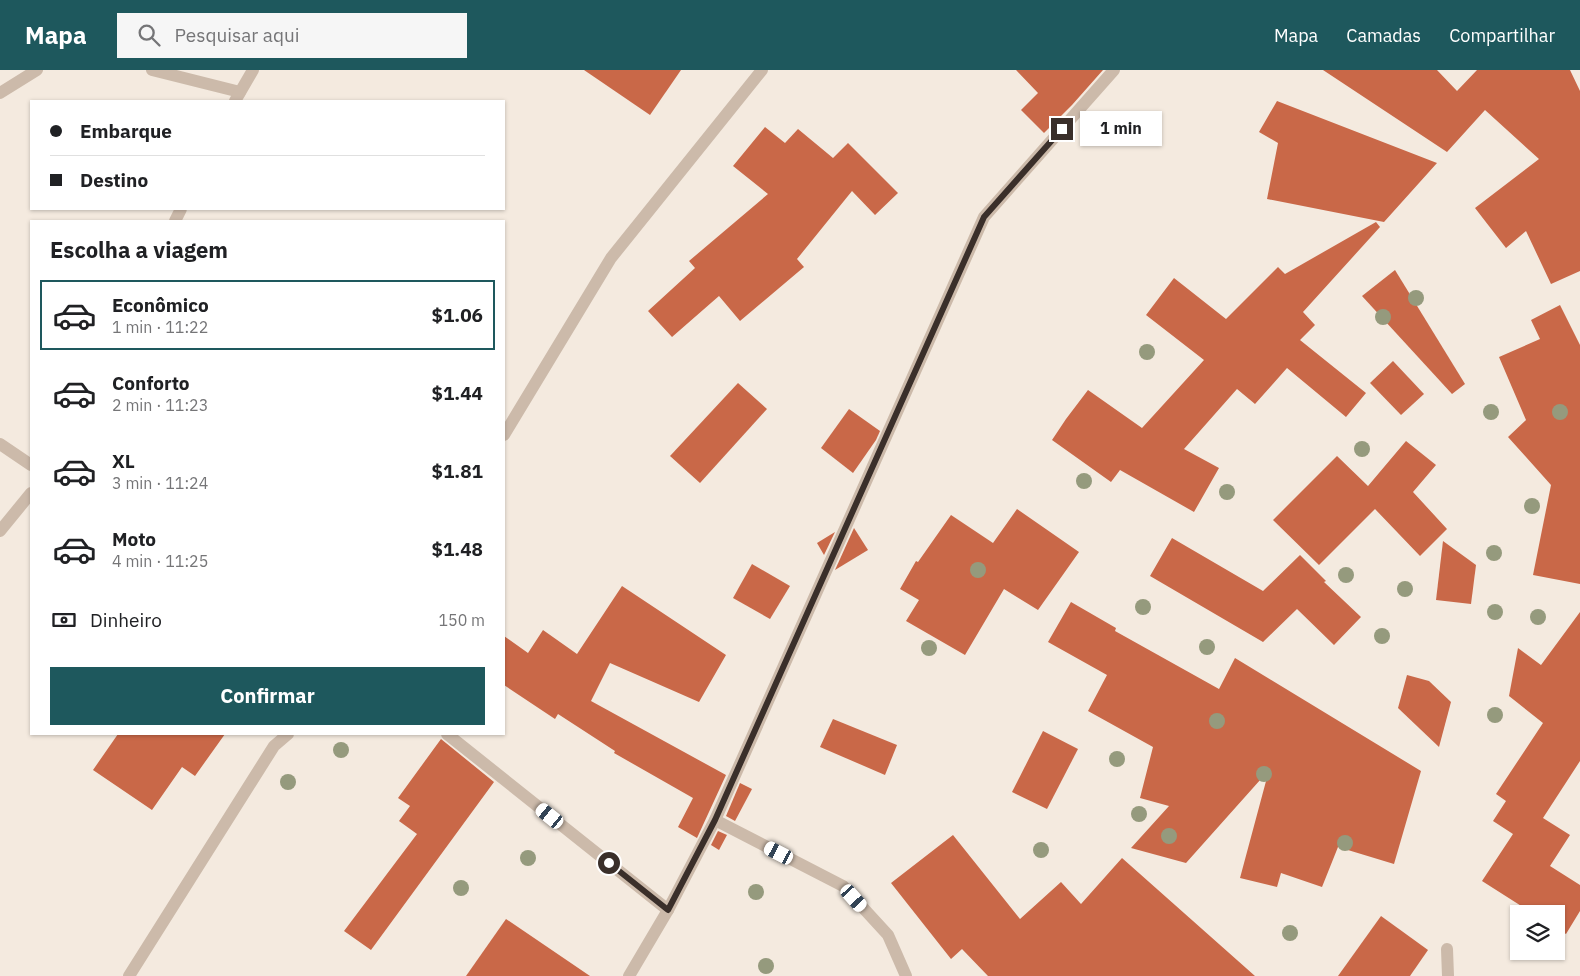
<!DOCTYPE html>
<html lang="pt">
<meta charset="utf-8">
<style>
:root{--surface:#fff;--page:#f6f6f6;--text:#202124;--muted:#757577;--line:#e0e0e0;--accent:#1e585d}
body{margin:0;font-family:"IBM Plex Sans",sans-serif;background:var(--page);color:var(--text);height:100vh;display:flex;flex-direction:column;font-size:19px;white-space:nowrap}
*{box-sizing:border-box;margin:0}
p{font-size:16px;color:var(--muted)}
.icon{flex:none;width:28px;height:28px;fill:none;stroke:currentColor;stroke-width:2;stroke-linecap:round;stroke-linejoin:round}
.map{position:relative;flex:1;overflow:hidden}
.panel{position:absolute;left:30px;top:150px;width:475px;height:515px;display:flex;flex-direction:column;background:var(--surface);border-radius:0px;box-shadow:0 1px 4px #0004}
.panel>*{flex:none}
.top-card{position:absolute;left:30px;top:30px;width:475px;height:110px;border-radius:0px;box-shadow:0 1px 4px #0004;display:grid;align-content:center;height:110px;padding:0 20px;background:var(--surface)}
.controls{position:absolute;left:1510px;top:835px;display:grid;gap:10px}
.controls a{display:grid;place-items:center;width:55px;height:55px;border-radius:0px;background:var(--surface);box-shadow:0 1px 4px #0004;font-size:25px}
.end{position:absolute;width:22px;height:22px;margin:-11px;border:6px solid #3a2f2a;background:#fff;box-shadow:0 0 0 2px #fff}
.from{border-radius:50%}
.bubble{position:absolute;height:35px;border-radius:0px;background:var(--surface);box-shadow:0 1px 4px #0004;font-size:16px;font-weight:700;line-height:35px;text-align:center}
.car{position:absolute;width:15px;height:30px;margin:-15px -8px;border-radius:6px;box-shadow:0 0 4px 1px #0007;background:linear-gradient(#fff 24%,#345 0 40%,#fff 0 76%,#345 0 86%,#fff 0)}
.top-card b{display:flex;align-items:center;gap:18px;height:48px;font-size:19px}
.top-card b+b{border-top:1px solid var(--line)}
.top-card i{width:12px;height:12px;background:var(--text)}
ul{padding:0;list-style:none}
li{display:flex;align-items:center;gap:15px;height:70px;margin:0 10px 8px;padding:0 10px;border:2px solid transparent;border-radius:0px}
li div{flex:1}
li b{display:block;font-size:19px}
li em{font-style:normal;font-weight:700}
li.on{border-color:var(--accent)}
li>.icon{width:45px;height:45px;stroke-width:1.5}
h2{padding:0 20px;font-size:22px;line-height:60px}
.pay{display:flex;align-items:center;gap:12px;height:55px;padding:0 20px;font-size:19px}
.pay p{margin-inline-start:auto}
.button{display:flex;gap:10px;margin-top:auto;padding:10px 20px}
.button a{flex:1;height:58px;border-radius:0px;background:var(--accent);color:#fff;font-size:20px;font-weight:700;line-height:58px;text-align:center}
header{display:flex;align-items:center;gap:30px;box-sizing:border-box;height:70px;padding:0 25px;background:var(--accent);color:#fff}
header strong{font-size:24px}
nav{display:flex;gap:28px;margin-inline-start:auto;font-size:18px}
.search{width:350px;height:45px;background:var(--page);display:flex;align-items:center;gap:12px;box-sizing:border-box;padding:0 18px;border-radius:0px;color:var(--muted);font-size:19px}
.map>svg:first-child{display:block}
.building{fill:#c96848}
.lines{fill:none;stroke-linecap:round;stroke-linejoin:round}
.pedestrian{stroke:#ccbaaa;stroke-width:12}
.minor{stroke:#ccbaaa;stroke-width:12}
.tree{fill:#959a7d}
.route{stroke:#3a2f2a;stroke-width:6}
</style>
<header>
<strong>Mapa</strong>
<div class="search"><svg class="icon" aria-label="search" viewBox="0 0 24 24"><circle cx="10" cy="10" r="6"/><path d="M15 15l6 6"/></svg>Pesquisar aqui</div>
<nav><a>Mapa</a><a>Camadas</a><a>Compartilhar</a></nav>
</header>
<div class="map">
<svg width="1580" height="906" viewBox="0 0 1580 906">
<rect width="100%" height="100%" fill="#f4eadf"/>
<!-- building -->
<g class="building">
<path d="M 584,0 L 681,0 L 650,45 Z"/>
<path d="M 1016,0 L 1103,0 L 1072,35 L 1044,63 L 1021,40 L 1038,23 Z"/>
<path d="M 1323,0 L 1437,0 L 1457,21 L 1477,0 L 1570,0 L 1580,21 L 1580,201 L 1551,214 L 1526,161 L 1506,178 L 1475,138 L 1539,89 L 1485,40 L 1447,82 Z"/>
<path d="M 1277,31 L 1437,93 L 1384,152 L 1267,129 L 1278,73 L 1259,62 Z"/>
<path d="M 765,57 L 785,73 L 798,59 L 833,88 L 848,73 L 898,123 L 875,145 L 852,121 L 797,189 L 804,197 L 740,251 L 719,226 L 672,267 L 648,241 L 695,198 L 689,191 L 768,124 L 733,96 Z"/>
<path d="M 1376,152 L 1380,157 L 1303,242 L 1315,255 L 1300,270 L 1366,323 L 1346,347 L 1287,298 L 1255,334 L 1237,319 L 1184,379 L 1219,398 L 1194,442 L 1120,400 L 1111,412 L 1052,370 L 1066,349 L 1088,320 L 1142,358 L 1204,290 L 1146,245 L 1174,208 L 1226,249 L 1278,197 L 1285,204 Z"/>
<path d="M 1395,200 L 1465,314 L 1452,324 L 1362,226 Z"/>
<path d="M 1560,235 L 1580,275 L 1580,514 L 1533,505 L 1551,415 L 1508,367 L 1526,350 L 1499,287 L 1540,269 L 1531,250 Z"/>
<path d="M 1393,291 L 1424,324 L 1401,345 L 1370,313 Z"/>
<path d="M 738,313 L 767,339 L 700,413 L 670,386 Z"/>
<path d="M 849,339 L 880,361 L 876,370 L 853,403 L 821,378 Z"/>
<path d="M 1406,371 L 1436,395 L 1413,422 L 1447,459 L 1420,486 L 1375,439 L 1319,495 L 1273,450 L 1337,386 L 1368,416 Z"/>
<path d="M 1017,439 L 1079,482 L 1038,540 L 1004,519 L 965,585 L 906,551 L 919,530 L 900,519 L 916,491 L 918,492 L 951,445 L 993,473 Z"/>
<path d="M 854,458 L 868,480 L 835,500 Z"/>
<path d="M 835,462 L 824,485 L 817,473 Z"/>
<path d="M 1172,468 L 1263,521 L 1300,485 L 1326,511 L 1324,512 L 1361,547 L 1334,575 L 1297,539 L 1263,572 L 1150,506 Z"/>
<path d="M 1443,471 L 1476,495 L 1471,534 L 1436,530 Z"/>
<path d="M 752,494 L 790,516 L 770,549 L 733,528 Z"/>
<path d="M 622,516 L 726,585 L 699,632 L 610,593 L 591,631 L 726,705 L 697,768 L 678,757 L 693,728 L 614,683 L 615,681 L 558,644 L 555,649 L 504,615 L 504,566 L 528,583 L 543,560 L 577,584 Z"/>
<path d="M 1071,532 L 1116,558 L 1115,561 L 1219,619 L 1235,588 L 1421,701 L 1394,794 L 1338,777 L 1322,817 L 1281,803 L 1277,817 L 1240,808 L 1269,700 L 1186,793 L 1131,778 L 1169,736 L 1140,728 L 1153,677 L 1088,641 L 1107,605 L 1048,572 Z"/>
<path d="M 1580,542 L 1580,691 L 1543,748 L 1570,765 L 1550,796 L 1580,815 L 1580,841 L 1566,864 L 1556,858 L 1556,844 L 1534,844 L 1482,811 L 1513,764 L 1493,751 L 1506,731 L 1496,724 L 1543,653 L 1509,626 L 1518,578 L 1541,595 Z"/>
<path d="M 1407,605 L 1429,611 L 1451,632 L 1439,677 L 1398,638 Z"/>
<path d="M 833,649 L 897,675 L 885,705 L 820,677 Z"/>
<path d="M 1043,661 L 1078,679 L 1047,739 L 1012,722 Z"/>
<path d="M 118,664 L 225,664 L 195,706 L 182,697 L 152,740 L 93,700 Z"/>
<path d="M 441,669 L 494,712 L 371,880 L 344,861 L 417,764 L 399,751 L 410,736 L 398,728 Z"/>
<path d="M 740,713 L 752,719 L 735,751 L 726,746 Z"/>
<path d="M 718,761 L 727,765 L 719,780 L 711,775 Z"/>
<path d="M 953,765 L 1020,849 L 1061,812 L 1081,834 L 1122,788 L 1255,906 L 988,906 L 962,879 L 951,889 L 891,813 Z"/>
<path d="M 1381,846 L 1428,880 L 1410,906 L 1338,906 Z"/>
<path d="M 506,849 L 590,906 L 466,906 Z"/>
</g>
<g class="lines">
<!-- pedestrian -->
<g class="pedestrian">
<path d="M 152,0 L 240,22"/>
<path d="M 0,23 L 37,0"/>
</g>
<!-- minor -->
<g class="minor">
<path d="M 235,31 L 253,0"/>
<path d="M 175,151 L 181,139"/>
<path d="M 504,365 L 611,188 L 762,0"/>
<path d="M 0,374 L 31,395"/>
<path d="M 0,461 L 31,423"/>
<path d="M 447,664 L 668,840"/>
<path d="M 715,750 L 843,816 L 888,865 L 906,906"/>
<path d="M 1447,879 L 1448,906"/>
<path d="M 129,906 L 274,676 L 288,664"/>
<path d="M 629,906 L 668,840 L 715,750 L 984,147 L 1114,0"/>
</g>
</g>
<!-- trees -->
<g class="tree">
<circle cx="1416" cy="228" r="8"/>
<circle cx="1383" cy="247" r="8"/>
<circle cx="1147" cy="282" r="8"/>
<circle cx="1491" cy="342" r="8"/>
<circle cx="1560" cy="342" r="8"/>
<circle cx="1362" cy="379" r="8"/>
<circle cx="1084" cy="411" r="8"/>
<circle cx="1227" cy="422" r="8"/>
<circle cx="1532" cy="436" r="8"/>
<circle cx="1494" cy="483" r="8"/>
<circle cx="978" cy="500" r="8"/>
<circle cx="1346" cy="505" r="8"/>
<circle cx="1405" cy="519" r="8"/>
<circle cx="1143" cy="537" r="8"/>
<circle cx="1495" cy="542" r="8"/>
<circle cx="1538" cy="547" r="8"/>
<circle cx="1382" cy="566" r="8"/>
<circle cx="1207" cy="577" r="8"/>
<circle cx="929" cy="578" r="8"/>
<circle cx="1495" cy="645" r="8"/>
<circle cx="1217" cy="651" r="8"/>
<circle cx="341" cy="680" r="8"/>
<circle cx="1117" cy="689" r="8"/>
<circle cx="1264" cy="704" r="8"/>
<circle cx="288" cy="712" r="8"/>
<circle cx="1139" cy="744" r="8"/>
<circle cx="1169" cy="766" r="8"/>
<circle cx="1345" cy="773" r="8"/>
<circle cx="1041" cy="780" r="8"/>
<circle cx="528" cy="788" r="8"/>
<circle cx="461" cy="818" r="8"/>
<circle cx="756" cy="822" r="8"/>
<circle cx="1290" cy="863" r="8"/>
<circle cx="766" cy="896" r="8"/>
</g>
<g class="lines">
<!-- route -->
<path class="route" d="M 609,793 L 668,840 L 715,750 L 984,147 L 1062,59"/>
</g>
</svg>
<div class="controls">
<a><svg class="icon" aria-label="layers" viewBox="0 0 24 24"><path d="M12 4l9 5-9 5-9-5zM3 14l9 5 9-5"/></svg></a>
</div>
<i class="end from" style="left:609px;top:793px"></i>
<i class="end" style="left:1062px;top:59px"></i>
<div class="bubble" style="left:1080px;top:41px;width:82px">1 min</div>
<i class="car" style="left:550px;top:746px;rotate:309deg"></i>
<i class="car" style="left:779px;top:783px;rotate:297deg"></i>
<i class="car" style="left:854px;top:828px;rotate:138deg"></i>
<div class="top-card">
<b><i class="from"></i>Embarque</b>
<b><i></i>Destino</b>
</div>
<section class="panel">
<h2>Escolha a viagem</h2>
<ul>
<li class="on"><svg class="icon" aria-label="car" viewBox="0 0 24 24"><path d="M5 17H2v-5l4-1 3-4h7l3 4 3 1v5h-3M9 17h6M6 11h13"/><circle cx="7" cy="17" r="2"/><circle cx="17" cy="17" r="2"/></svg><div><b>Econômico</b><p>1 min · 11:22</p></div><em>$1.06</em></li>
<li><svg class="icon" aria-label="car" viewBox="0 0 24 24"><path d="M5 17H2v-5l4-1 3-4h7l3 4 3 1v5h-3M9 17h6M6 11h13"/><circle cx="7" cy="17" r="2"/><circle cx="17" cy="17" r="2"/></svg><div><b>Conforto</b><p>2 min · 11:23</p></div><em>$1.44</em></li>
<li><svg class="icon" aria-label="car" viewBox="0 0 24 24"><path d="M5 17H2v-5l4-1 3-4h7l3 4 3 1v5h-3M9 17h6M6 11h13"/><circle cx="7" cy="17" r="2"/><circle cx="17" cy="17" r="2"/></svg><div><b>XL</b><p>3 min · 11:24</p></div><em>$1.81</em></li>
<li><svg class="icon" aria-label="car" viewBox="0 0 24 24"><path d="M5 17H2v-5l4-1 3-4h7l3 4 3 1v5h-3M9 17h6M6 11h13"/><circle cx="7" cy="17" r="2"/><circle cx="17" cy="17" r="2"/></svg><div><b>Moto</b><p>4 min · 11:25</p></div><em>$1.48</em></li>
</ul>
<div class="pay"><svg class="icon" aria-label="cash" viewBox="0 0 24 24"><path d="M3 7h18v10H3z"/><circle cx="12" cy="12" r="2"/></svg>Dinheiro<p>150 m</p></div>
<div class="button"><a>Confirmar</a></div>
</section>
</div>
